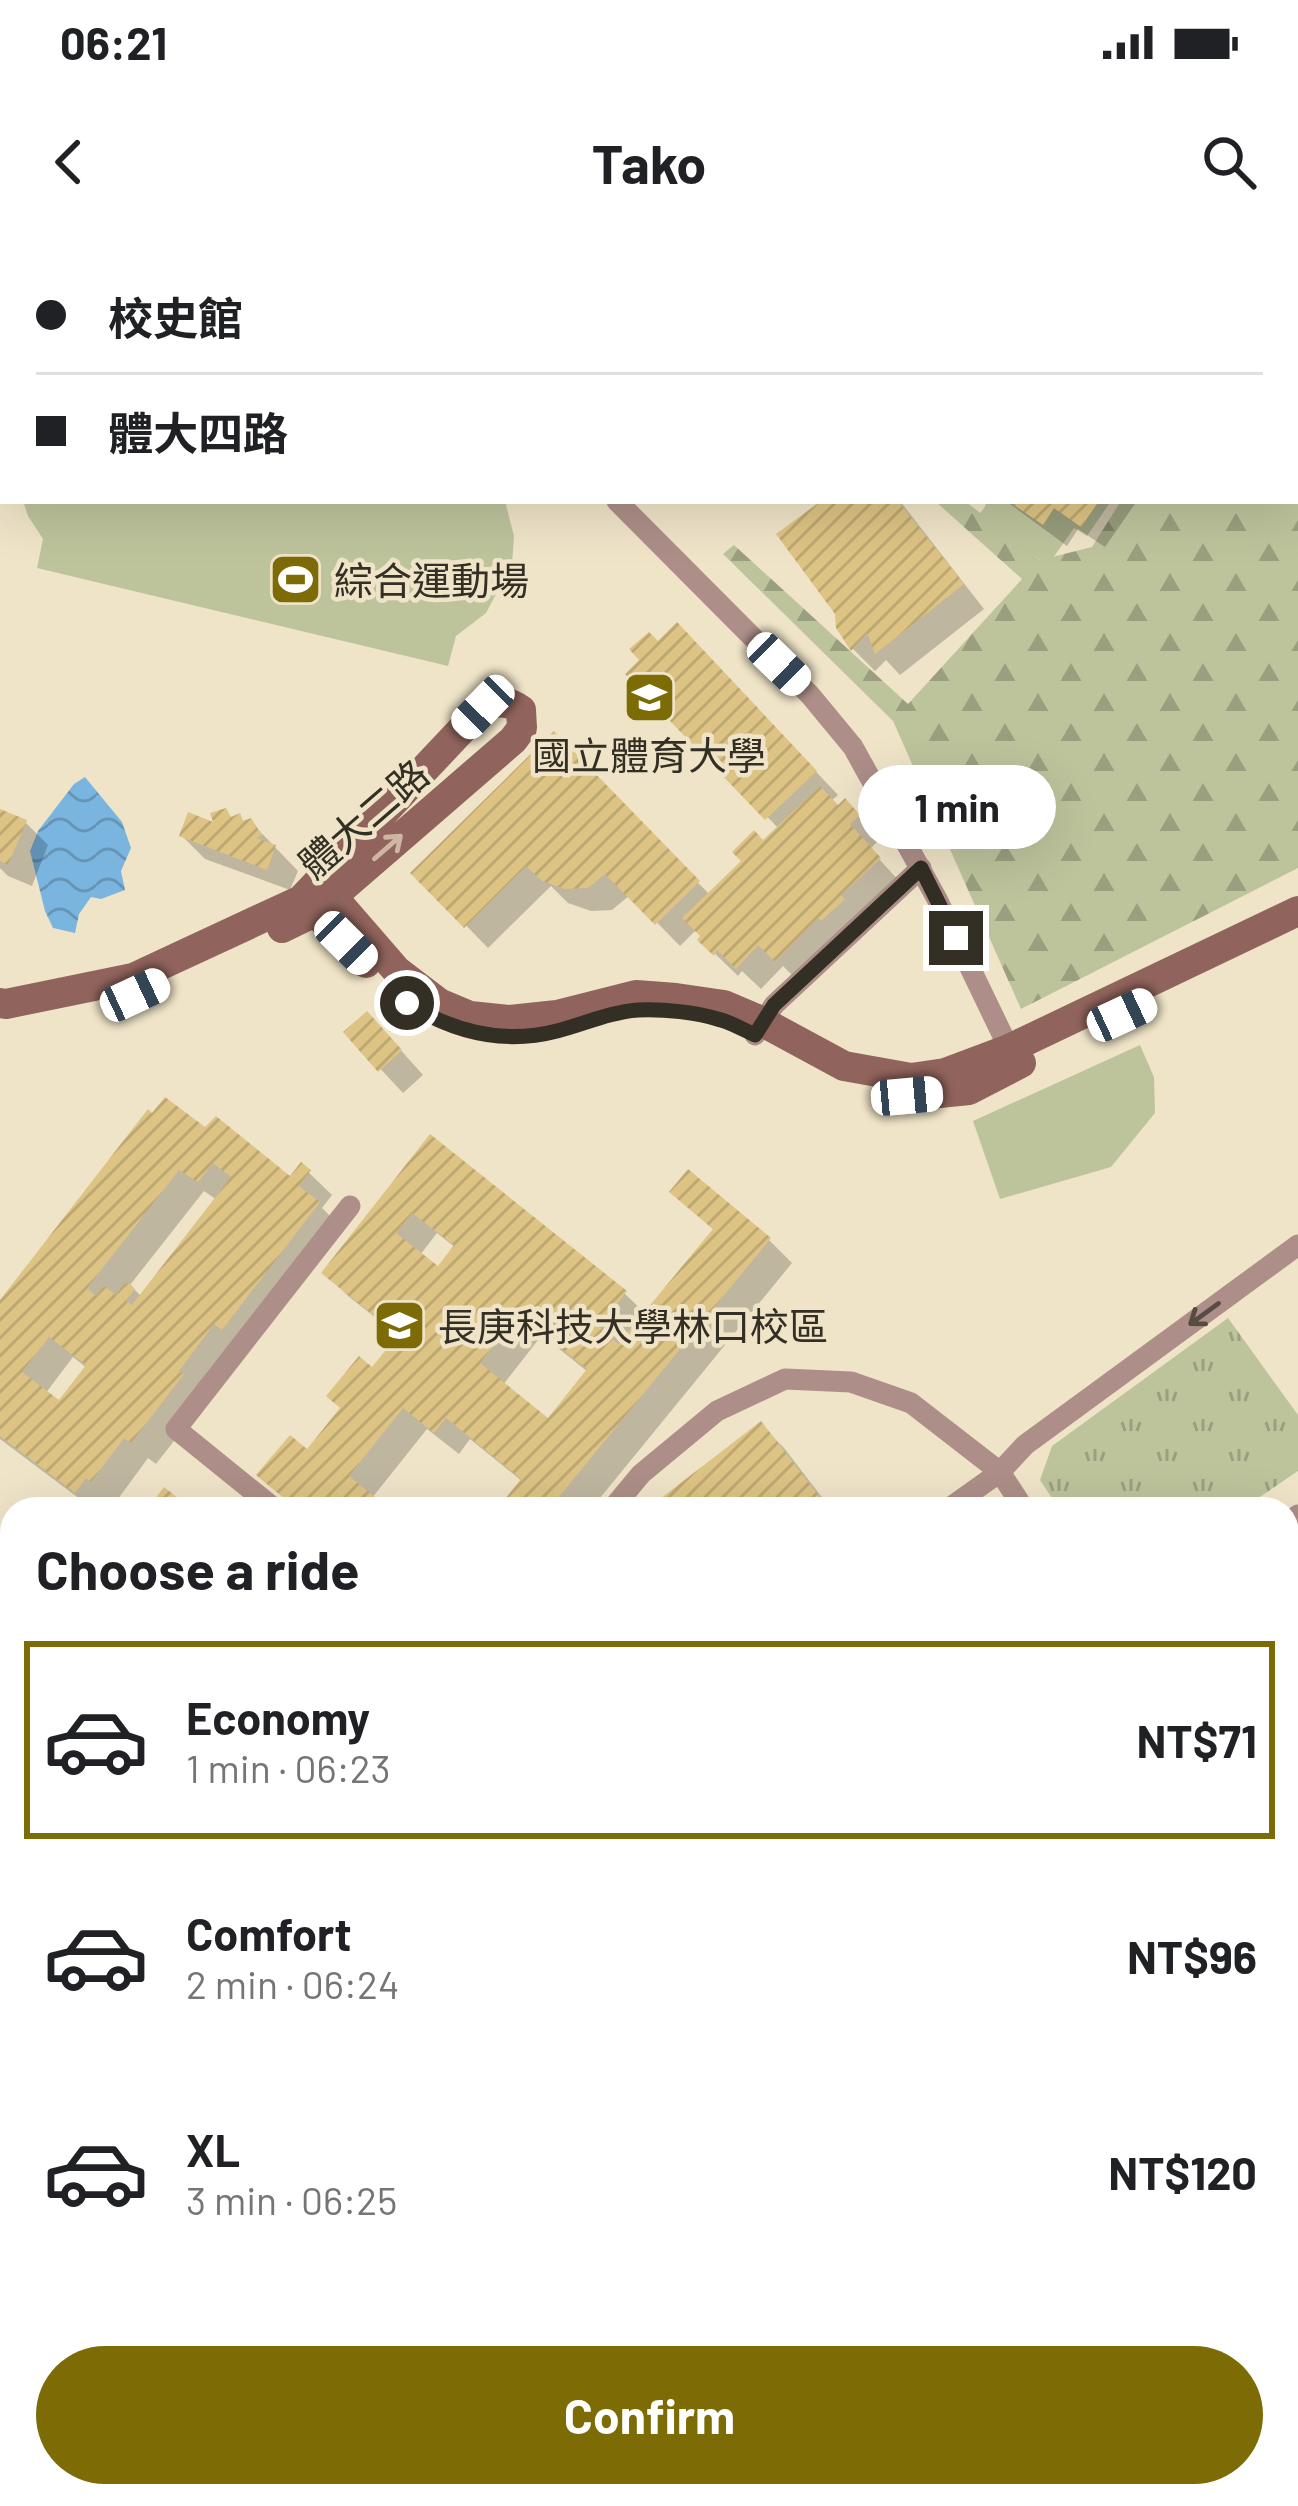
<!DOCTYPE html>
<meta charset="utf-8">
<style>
:root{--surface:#fff;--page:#f6f6f6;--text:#202124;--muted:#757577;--line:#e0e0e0;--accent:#7d6c06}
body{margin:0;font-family:Barlow,"Noto Sans TC",sans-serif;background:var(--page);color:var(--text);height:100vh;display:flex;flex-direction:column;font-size:45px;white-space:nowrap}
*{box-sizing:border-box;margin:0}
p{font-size:39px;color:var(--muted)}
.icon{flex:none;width:66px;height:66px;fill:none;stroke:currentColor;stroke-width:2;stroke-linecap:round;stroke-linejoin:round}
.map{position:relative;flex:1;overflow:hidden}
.details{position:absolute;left:0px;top:1257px;width:1299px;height:1011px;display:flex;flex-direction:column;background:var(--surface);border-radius:36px 36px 0 0;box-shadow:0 12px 48px #0002}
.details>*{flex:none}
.top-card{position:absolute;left:0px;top:0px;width:1299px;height:264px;box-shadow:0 12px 48px #0002;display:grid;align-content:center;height:264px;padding:0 36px;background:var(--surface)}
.end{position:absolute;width:54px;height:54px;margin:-27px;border:15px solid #332f24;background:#fff;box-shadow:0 0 0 6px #fff}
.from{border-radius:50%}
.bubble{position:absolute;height:84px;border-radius:42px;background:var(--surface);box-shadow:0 12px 48px #0002;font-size:39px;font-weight:700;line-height:84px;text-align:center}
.car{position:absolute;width:36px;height:72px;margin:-36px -18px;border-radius:15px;box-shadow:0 0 9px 3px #0007;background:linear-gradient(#fff 24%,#345 0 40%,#fff 0 76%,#345 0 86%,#fff 0)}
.top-card b{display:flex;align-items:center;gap:42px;height:114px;font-size:45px}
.top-card b+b{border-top:3px solid var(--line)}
.top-card i{width:30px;height:30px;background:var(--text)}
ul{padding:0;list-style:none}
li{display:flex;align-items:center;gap:36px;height:198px;margin:0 24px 18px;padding:0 12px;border:6px solid transparent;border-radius:0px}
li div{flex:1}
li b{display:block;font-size:45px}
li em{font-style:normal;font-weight:700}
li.active{border-color:var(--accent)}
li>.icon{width:108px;height:108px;stroke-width:1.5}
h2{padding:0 36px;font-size:54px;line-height:144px}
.action{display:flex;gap:24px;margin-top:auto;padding:24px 36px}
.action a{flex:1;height:138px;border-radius:72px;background:var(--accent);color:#fff;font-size:48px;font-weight:700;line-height:138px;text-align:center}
.status{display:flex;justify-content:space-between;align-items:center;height:84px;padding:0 60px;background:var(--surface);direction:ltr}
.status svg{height:33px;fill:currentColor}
header{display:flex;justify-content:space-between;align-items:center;height:156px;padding:0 36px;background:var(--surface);font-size:54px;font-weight:700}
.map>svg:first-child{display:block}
.grass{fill:url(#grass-tufts)}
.forest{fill:url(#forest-firs)}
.garden{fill:#bdc49c}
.water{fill:url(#water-waves)}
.shadow{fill:#0003;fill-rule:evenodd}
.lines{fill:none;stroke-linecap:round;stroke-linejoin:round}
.river{stroke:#7ab5df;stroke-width:36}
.building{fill:url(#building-hatch);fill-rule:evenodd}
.street{stroke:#ad8e88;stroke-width:21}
.secondary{stroke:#90645c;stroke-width:30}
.oneway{stroke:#ceb7a2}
.oneway2{stroke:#584c42}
.route{stroke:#332f24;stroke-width:15}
.labels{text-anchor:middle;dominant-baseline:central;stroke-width:9;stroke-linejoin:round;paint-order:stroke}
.poi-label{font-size:39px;fill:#332f24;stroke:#efe4c8;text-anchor:start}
.street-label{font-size:39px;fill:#332f24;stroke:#efe4c8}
</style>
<div class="status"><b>06:21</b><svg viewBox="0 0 49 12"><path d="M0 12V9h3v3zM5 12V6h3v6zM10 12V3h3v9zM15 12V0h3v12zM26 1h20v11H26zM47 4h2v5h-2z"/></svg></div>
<header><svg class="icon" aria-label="back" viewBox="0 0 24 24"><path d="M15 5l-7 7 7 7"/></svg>Tako<svg class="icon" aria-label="search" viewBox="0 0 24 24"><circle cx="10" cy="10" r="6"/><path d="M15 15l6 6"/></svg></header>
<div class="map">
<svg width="1298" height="2266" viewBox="0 0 1298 2266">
<defs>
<pattern id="grass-tufts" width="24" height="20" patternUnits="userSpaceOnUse" patternTransform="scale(3)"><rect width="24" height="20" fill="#bdc49c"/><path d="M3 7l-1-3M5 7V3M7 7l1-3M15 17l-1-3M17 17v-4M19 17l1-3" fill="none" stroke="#9aa07f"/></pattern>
<pattern id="forest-firs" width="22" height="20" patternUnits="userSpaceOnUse" patternTransform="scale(3)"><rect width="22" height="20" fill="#bdc49c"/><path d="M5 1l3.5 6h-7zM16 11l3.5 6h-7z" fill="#9aa07f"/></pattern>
<pattern id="water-waves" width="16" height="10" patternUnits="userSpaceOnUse" patternTransform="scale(3)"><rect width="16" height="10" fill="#7ab5df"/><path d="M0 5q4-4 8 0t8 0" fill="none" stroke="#6594b5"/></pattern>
<pattern id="building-hatch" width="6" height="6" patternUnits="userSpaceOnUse" patternTransform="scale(3)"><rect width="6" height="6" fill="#ddc384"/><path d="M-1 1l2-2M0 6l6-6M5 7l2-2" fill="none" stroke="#bea872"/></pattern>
</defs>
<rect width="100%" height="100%" fill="#efe4c8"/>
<!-- grass -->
<path class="grass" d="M 1228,1078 L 1298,1175 L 1298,1231 L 1242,1269 L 1059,1269 L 1040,1240 L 1052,1206 Z"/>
<!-- forest -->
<g class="forest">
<path d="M 1298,12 L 1298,628 L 1021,769 L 893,481 L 723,314 L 734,305 L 908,464 L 1022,339 L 935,261 L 965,261 L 1040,320 L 1092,307 L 1121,261 L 1296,261 Z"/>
<path d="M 1298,1293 L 1298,1435 L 1287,1444 L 1287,1301 Z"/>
<path d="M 0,1300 L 12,1308 L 12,2072 L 0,2089 Z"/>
<path d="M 1298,2213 L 1298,2266 L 1168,2266 L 1185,2256 L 1287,2256 L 1287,2217 Z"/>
<path d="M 132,2256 L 286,2256 L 291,2262 L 302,2266 L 132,2266 Z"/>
<path d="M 401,2256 L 732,2256 L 733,2266 L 392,2266 Z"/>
<path d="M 834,2256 L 1038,2256 L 1019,2266 L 845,2266 Z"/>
</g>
<!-- garden -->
<g class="garden">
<path d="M 23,261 L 505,261 L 514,296 L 512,324 L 486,373 L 456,396 L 448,426 L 37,328 L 43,299 L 28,276 Z"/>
<path d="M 982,261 L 1111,261 L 1087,296 L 1074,288 L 1048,325 L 977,278 L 986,265 Z"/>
<path d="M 1140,805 L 1154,837 L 1155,873 L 1111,927 L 1000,959 L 973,881 Z"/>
<path d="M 1287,2012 L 1298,2029 L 1298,2155 L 1287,2162 Z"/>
</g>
<!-- water -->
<path class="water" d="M 85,537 L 122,582 L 131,608 L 121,631 L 125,650 L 101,659 L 91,657 L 79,674 L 75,693 L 53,688 L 45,671 L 30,611 L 38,591 L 74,544 Z"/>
<!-- shadow -->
<g class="shadow">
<path d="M 825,261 L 900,261 L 984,369 L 900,435 L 886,420 L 875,431 L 853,409 Z"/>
<path d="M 1006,261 L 1137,261 L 1105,307 L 1078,289 L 1067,306 Z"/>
<path d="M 658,405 L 700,409 L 838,555 L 831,561 L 838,568 L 845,562 L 880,599 L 870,609 L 901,643 L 800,743 L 783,726 L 761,749 L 742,731 L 738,736 L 701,700 L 704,696 L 697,689 L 680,706 L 630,655 L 612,670 L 591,671 L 568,663 L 551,646 L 488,708 L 415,633 L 554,495 L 710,655 L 779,589 L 630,434 Z"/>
<path d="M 225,571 L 233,579 L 239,577 L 246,583 L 250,581 L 298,631 L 290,650 L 205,619 L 182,596 L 217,587 Z"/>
<path d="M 0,575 L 25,582 L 48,605 L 32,646 L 8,636 L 0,628 Z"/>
<path d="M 347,793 L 390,798 L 423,835 L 403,853 Z"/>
<path d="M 205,891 L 291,941 L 302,926 L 332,955 L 322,968 L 341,987 L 156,1224 L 148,1218 L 115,1263 L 110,1259 L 102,1269 L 93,1269 L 0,1199 L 0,1065 ZM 204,951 L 217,960 L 142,1057 L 130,1045 ZM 73,1117 L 87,1128 L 60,1165 L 45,1154 Z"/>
<path d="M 431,899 L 625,1054 L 646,1074 L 715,991 L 673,952 L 769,1000 L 792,1023 L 591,1269 L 500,1269 L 523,1242 L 470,1199 L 459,1214 L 427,1189 L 372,1258 L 385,1269 L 297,1269 L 260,1235 L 307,1213 L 400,1097 L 348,1056 L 325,1033 ZM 437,993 L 456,1008 L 439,1030 L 420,1015 ZM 542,1095 L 588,1132 L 549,1182 L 503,1145 Z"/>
<path d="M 761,1185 L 784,1208 L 831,1269 L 652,1269 Z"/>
<path d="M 0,2240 L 12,2240 L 12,2256 L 42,2256 L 42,2266 L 0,2266 Z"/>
<path d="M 60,2256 L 90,2256 L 90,2266 L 64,2266 Z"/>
<path d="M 344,2256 L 364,2256 L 354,2266 Z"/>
</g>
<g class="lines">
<!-- river -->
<g class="river">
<path d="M 0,1968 L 12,1979"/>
<path d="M 114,2256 L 115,2266"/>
</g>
</g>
<!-- building -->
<g class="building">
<path d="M 821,261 L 898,261 L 964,344 L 875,414 L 867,393 L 851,411 L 836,388 L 835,374 L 776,294 Z"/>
<path d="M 1008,261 L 1099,261 L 1081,287 L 1054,268 L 1043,285 Z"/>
<path d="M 677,382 L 817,531 L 765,580 L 625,434 L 639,420 L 629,409 L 649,392 L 658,401 Z"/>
<path d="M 554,491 L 700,641 L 655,685 L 605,634 L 588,648 L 565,649 L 542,641 L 526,626 L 464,688 L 410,633 Z"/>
<path d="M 820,546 L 838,565 L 845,558 L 860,575 L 850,584 L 881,618 L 841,655 L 845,659 L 821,681 L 818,678 L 775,722 L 758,705 L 736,729 L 717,710 L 714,716 L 697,700 L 700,696 L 682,678 L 741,621 L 732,612 L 754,590 L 763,600 Z"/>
<path d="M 226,568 L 231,577 L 240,573 L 243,581 L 251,578 L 262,595 L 256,598 L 276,605 L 267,630 L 179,596 L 188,572 L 213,582 L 210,573 Z"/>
<path d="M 0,569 L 27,580 L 8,625 L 0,621 Z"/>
<path d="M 367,771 L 402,810 L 378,832 L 343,792 Z"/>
<path d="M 165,857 L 205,887 L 216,876 L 290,936 L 301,922 L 311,930 L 299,946 L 320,962 L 222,1090 L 214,1084 L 179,1131 L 184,1134 L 131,1203 L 124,1198 L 91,1242 L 86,1238 L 75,1253 L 0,1196 L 0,1060 L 148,869 L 152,873 ZM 213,923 L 231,937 L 132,1065 L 126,1061 L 135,1049 L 129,1043 L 124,1044 L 116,1055 L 104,1046 L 96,1056 L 87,1048 L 179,930 L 198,942 ZM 49,1097 L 86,1125 L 59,1160 L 22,1132 Z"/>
<path d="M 430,894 L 627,1051 L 599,1087 L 618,1104 L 713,989 L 669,952 L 688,929 L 771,998 L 549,1269 L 497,1269 L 521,1239 L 446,1178 L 434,1193 L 403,1168 L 349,1236 L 390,1269 L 297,1269 L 256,1235 L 290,1195 L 307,1209 L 340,1168 L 326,1156 L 359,1116 L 372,1127 L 398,1095 L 321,1033 ZM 412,973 L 454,1005 L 438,1026 L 396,993 ZM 518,1074 L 587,1129 L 548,1178 L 480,1123 Z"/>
<path d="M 761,1181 L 829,1269 L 647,1269 Z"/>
<path d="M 164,1247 L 192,1269 L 147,1269 Z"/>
<path d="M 1298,1484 L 1298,1641 L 1287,1626 L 1287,1492 Z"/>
<path d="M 12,2088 L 12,2211 L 7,2212 L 0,2134 L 0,2092 Z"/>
<path d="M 0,2237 L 12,2237 L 12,2256 L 32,2256 L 32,2266 L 0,2266 Z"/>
</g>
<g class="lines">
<!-- street -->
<g class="street">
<path d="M 269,0 L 273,3"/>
<path d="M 457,3 L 459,0"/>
<path d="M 617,261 L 810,455 L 853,507 L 937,659 L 1015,821"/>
<path d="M 755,795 L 774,765 L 921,628"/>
<path d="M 275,1269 L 176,1189 L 350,966"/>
<path d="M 612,1269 L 641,1234 L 717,1171 L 785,1139 L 851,1142 L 911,1163 L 1000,1232 L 1024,1269"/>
<path d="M 948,1269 L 1000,1232 L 1025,1205 L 1298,1005"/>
<path d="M 1287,1284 L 1298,1275"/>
<path d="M 1287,2190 L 1298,2186"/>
<path d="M 94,2256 L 95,2266"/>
<path d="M 790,2256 L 799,2266"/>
<path d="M 1081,2266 L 1100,2256"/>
</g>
<!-- secondary -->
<g class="secondary">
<path d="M 978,3 L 980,0"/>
<path d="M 319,641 L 483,467 C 498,461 507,460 521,470 L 522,488 L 513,500 L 319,668"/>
<path d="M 282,688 L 315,672 L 366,723"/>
<path d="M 0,763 L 6,764 L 133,738 L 301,660 L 319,641 L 397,731 L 439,763 L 470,776 L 510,780 L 557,775 L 636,755 L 676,758 L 724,765 L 759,780 L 844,826 L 911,838 L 945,833 L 1009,809 L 1298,671"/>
<path d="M 920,855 L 969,850 L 1021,823"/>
</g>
</g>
<!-- one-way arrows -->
<defs><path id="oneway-shaft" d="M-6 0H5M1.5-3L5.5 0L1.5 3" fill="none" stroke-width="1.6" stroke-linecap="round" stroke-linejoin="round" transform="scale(3)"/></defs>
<use class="oneway" href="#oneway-shaft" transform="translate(388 607) rotate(-41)"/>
<use class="oneway2" href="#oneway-shaft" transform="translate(1204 1074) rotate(144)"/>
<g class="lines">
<!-- route -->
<path class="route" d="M 407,763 C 453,792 503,805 557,791 C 584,784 610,772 638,770 C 664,769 696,772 721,780 C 732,783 744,790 755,795 L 774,765 L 921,628 L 956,698"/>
</g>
<!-- icons -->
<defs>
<symbol id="stadium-square" viewBox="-11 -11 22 22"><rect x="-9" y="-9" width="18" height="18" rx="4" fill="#7d6c06" stroke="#efe4c8"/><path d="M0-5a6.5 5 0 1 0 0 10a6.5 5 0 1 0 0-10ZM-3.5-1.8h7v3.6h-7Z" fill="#fff"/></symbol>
<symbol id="school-square" viewBox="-11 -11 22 22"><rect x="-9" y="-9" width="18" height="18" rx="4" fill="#7d6c06" stroke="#efe4c8"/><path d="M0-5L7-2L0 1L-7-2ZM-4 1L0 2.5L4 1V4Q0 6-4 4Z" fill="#fff"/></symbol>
<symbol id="university-square" viewBox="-11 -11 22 22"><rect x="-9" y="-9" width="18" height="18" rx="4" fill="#7d6c06" stroke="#efe4c8"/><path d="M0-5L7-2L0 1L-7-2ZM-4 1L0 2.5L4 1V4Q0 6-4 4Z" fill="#fff"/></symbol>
</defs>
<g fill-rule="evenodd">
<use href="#stadium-square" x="266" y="310" width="59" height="59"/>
<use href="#school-square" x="620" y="428" width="59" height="59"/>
<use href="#university-square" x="370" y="1056" width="59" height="59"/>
</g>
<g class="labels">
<!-- poi labels -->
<g class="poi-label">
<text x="334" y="339">綜合運動場</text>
<text x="649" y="514" text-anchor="middle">國立體育大學</text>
<text x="438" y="1085">長庚科技大學林口校區</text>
</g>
<!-- street labels -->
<g class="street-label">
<text transform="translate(363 578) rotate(-41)">體大二路</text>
</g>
</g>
</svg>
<i class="end from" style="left:407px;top:763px"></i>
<i class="end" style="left:956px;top:698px"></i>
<div class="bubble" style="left:858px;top:525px;width:198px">1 min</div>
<i class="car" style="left:779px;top:424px;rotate:134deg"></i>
<i class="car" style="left:483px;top:467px;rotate:224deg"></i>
<i class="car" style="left:346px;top:703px;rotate:135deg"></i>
<i class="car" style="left:135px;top:755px;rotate:65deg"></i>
<i class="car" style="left:1122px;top:775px;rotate:65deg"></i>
<i class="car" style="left:907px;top:856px;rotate:85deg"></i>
<div class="top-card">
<b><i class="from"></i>校史館</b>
<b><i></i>體大四路</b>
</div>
<section class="details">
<h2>Choose a ride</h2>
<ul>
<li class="active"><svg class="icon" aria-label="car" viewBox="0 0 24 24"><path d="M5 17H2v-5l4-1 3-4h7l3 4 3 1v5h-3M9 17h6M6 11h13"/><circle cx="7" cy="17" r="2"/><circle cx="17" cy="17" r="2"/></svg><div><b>Economy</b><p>1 min · 06:23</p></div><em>NT$71</em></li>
<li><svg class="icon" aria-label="car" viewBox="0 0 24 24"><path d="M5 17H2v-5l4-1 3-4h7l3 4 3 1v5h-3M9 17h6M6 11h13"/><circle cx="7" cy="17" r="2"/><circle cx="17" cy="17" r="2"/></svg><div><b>Comfort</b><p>2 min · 06:24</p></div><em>NT$96</em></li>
<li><svg class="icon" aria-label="car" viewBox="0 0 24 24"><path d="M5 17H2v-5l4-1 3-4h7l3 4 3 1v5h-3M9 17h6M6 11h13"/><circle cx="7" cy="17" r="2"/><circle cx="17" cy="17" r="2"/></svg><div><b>XL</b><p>3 min · 06:25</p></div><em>NT$120</em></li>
</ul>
<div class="action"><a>Confirm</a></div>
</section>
</div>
